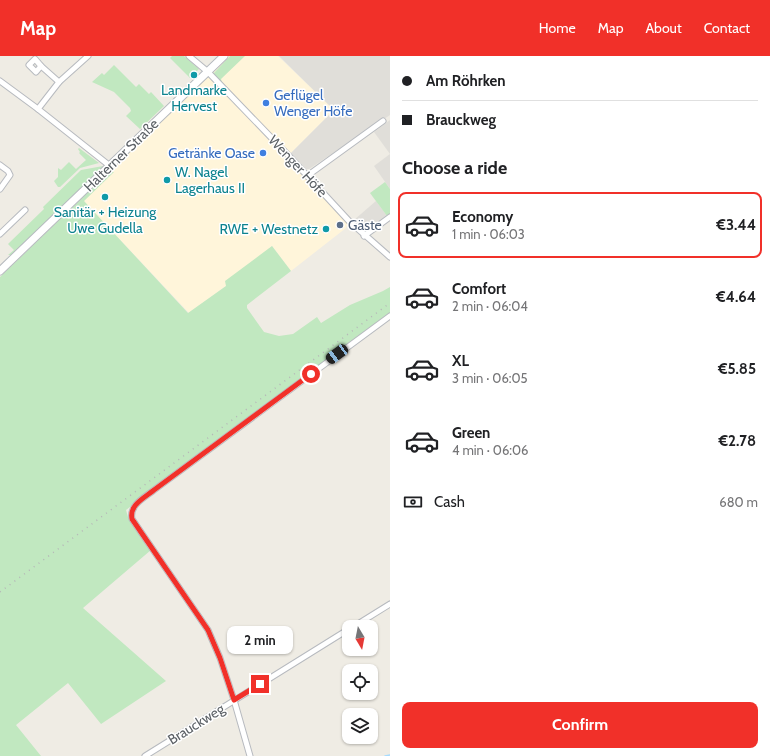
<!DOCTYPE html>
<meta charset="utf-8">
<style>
:root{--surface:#fff;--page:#f2f2f2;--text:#202124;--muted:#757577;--line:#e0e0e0;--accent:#f13029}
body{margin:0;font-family:Cabin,sans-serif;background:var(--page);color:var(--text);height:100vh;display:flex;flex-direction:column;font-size:15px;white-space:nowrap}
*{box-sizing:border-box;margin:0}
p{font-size:13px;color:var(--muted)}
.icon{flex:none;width:22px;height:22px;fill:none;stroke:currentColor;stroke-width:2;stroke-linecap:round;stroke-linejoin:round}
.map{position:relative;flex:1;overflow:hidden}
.drawer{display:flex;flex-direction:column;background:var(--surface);width:380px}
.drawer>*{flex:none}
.guide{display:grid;align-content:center;height:88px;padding:0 12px;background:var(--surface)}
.needle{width:26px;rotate:170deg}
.buttons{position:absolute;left:342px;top:564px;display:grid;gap:8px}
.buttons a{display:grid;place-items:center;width:36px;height:36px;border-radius:8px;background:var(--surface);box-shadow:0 1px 3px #0004;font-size:20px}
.end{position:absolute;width:18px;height:18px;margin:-9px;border:5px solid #f13029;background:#fff;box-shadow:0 0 0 2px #fff}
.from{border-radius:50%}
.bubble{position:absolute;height:28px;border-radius:8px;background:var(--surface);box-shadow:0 1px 3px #0004;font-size:13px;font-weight:700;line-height:28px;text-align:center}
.car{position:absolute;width:12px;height:24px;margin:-12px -6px;border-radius:5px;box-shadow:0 0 3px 1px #0007;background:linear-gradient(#222 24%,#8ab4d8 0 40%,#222 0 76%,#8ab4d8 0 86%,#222 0)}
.guide b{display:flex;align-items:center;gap:14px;height:38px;font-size:15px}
.guide b+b{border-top:1px solid var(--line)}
.guide i{width:10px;height:10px;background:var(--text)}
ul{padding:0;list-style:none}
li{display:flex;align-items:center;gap:12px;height:66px;margin:0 8px 6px;padding:0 4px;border:2px solid transparent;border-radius:8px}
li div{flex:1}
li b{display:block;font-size:15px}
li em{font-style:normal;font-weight:700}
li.current{border-color:var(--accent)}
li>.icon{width:36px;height:36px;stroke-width:1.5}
h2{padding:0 12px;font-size:18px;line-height:48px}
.pay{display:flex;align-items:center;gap:10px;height:44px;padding:0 12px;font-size:15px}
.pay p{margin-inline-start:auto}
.primary-button{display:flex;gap:8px;margin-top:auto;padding:8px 12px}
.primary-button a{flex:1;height:46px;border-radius:8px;background:var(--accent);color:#fff;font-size:16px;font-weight:700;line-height:46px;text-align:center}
header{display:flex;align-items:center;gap:24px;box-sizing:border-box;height:56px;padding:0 20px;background:var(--accent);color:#fff}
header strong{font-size:19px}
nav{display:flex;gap:22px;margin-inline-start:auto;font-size:14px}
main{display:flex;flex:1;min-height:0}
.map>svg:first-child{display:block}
.commercial{fill:#fff5da}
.industrial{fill:#e0ded9}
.green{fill:#c1e8c0}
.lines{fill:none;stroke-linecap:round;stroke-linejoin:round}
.stream{stroke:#a5dbff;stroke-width:1.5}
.street-casing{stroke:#b7babf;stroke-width:7}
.secondary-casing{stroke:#b6babf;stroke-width:9}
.street{stroke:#fff;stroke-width:5}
.secondary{stroke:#fff;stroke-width:7}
.rail{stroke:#b5b6b7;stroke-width:1.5;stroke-dasharray:1 5;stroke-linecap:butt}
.route{stroke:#f13029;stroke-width:5}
.culture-dot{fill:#0f9aa8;stroke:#fff;stroke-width:1.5}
.shop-dot{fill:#3f7fe0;stroke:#fff;stroke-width:1.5}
.service-dot{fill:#5c6f8a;stroke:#fff;stroke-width:1.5}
.labels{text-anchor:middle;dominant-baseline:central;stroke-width:3;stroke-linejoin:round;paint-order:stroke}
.culture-label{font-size:14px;fill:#0d838f;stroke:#fff}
.shop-label{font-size:14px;fill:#366cbe;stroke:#fff;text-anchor:start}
.street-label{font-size:14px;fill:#5c6166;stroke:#fff}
.service-label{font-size:14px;fill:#4e5e75;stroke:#fff;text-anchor:start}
</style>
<header>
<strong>Map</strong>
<nav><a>Home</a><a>Map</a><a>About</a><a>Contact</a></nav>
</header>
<main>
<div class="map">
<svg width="390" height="700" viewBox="0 0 390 700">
<rect width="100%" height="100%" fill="#efece4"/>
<!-- commercial -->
<path class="commercial" d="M 224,0 L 278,0 L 334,54 L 289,99 L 349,165 L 346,172 L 291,215 L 272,190 L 226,230 L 189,257 L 79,140 Z"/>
<!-- industrial -->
<g class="industrial">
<path d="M 279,0 L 390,0 L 390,59 L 309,113 L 305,113 L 290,98 L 334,54 Z"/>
<path d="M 390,64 L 390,98 L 374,76 Z"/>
<path d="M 390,98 L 390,133 L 374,110 Z"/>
<path d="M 376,145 L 387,160 L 367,175 L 354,164 Z"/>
</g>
<!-- green -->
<g class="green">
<path d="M 172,0 L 184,0 L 199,13 L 190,22 L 170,2 Z"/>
<path d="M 230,0 L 245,0 L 221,23 L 222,27 L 214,20 L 213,18 Z"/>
<path d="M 114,9 L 136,31 L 139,28 L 149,38 L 151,36 L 164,50 L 140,73 L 126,60 L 131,55 L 130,52 L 114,36 L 92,26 L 102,17 L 104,19 Z"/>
<path d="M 79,92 L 99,107 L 80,112 L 60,131 L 58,131 L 54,125 L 58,121 L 58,112 L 61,114 L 69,106 L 76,113 L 86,104 L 79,97 L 80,96 L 78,93 Z"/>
<path d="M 103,110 L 97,117 L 11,199 L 8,199 L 14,194 L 8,188 L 44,153 L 43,151 L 81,114 Z"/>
<path d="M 109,116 L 114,116 L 84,145 L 188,257 L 226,230 L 225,225 L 272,190 L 291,215 L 247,249 L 247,252 L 264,276 L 279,280 L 293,278 L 317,261 L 321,267 L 350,249 L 383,235 L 390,231 L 390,257 L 126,454 L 128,461 L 151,494 L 83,552 L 166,625 L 101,668 L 68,627 L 16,669 L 41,700 L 0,700 L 0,221 Z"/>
<path d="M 385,126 L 390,133 L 390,159 L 387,160 L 370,137 Z"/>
</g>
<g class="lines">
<!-- stream -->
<path class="stream" d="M 385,700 L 390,699"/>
<defs>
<g id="street">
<path d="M 189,0 L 208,16 L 288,99 L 349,165 L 390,201"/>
<path d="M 35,3 L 41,10 L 36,16 L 29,9 Z"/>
<path d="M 41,10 L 59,26"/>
<path d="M 0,25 L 38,53 L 110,110"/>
<path d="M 38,53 L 59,26 L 88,0"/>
<path d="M 0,109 L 8,115 L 10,119 L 0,133"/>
<path d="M 307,120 L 383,65"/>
<path d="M 0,178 L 25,154"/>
<path d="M 364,180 L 390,161"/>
<path d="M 353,571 L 390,548"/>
<path d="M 145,700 L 349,573"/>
<path d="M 250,700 L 234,644 L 220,602 L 208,574 L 132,463 C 129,449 144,442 154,434 L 390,260"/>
</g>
<path id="secondary" d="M 0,215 L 224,0"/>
</defs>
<!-- street casing -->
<use href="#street" class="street-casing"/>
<!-- secondary casing -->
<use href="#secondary" class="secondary-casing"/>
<!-- street -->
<use href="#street" class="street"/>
<!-- secondary -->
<use href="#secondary" class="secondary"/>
<!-- rail -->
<path class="rail" d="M 0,536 L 390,247"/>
</g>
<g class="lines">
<!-- route -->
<path class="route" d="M 260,628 L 234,644 L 220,602 L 208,574 L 132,463 C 129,449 144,442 154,434 L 311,318"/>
</g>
<!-- markers -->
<g class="culture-dot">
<circle cx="194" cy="19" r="4"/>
<circle cx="167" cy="124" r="4"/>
<circle cx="105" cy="141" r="4"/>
<circle cx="326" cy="173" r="4"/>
</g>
<g class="shop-dot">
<circle cx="266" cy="47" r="4"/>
<circle cx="263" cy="97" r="4"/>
</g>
<circle class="service-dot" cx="340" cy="169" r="4"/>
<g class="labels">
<!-- culture labels -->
<g class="culture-label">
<text x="194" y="34">Landmarke<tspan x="194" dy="16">Hervest</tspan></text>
<text x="175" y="116" text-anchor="start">W. Nagel<tspan x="175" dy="16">Lagerhaus II</tspan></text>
<text x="105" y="156">Sanitär + Heizung<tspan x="105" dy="16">Uwe Gudella</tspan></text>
<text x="318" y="173" text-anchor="end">RWE + Westnetz</text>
</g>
<!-- shop labels -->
<g class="shop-label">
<text x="274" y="39">Geflügel<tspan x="274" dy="16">Wenger Höfe</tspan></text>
<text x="255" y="97" text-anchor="end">Getränke Oase</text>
</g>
<!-- street labels -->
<g class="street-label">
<text transform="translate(121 99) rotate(-44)">Halterner Straße</text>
<text transform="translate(298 110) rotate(47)">Wenger Höfe</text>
<text transform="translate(196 668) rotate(-32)">Brauckweg</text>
</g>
<!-- service labels -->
<g class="service-label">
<text x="348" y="169">Gäste</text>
</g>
</g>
</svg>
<div class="buttons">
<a><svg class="needle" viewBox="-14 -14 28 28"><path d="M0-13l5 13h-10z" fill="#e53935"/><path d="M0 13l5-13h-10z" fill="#757577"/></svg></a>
<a><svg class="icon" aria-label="locate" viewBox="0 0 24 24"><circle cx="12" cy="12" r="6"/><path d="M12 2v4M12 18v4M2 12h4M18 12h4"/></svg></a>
<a><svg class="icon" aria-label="layers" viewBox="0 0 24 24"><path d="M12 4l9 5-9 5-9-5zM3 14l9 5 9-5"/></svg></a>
</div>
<i class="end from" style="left:311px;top:318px"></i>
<i class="end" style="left:260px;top:628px"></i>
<div class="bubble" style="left:227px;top:570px;width:66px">2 min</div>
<i class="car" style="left:337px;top:298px;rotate:234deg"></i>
</div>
<section class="drawer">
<div class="guide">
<b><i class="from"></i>Am Röhrken</b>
<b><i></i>Brauckweg</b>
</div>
<h2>Choose a ride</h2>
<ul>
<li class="current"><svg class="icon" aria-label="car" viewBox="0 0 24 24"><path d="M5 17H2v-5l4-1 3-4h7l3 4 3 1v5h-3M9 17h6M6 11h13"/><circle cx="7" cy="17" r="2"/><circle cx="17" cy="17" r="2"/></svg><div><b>Economy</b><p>1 min · 06:03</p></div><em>€3.44</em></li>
<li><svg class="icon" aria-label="car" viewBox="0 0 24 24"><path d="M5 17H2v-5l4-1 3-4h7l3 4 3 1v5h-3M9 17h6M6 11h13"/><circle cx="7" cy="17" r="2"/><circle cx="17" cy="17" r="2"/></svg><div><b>Comfort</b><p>2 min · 06:04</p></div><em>€4.64</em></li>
<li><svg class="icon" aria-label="car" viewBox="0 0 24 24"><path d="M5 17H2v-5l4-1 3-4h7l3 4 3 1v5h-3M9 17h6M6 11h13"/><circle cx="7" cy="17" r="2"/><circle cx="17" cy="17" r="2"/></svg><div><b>XL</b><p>3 min · 06:05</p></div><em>€5.85</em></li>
<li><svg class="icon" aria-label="car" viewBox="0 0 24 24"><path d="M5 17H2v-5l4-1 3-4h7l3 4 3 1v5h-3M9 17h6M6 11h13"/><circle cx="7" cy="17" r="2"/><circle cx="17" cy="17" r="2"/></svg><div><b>Green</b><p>4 min · 06:06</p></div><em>€2.78</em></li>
</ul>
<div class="pay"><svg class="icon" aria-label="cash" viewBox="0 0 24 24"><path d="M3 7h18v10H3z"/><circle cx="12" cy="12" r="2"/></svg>Cash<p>680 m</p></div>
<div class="primary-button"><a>Confirm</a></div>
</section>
</main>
